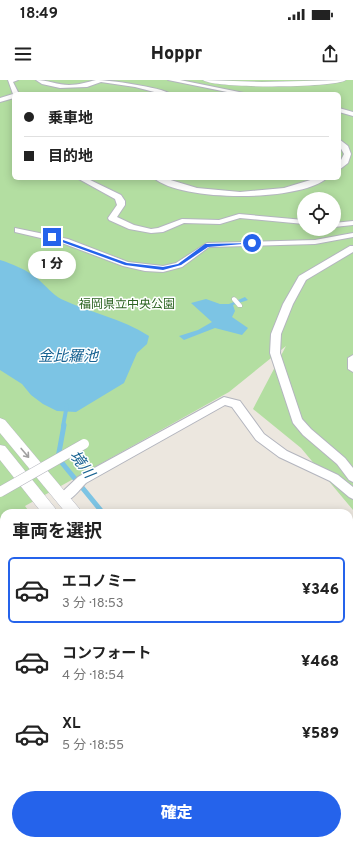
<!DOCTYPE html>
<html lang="ja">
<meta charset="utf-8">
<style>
:root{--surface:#fff;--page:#f2f2f2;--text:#222;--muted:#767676;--line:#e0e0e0;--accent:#2563eb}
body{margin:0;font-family:Overpass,"Noto Sans JP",sans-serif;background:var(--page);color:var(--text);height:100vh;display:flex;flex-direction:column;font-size:15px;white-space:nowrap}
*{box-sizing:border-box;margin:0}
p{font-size:13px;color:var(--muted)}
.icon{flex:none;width:22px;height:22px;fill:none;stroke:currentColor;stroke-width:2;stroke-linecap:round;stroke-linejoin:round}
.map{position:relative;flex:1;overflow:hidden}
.sheet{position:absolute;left:0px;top:429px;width:353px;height:336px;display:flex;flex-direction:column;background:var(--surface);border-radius:12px 12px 0 0;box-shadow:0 2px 10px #0003}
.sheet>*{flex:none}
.hud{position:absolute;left:12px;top:12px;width:329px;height:88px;border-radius:6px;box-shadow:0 2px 10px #0003;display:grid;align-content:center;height:88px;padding:0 12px;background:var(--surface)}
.fabs{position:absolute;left:297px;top:112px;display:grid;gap:8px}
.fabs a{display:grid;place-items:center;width:44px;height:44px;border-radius:50%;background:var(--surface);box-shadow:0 2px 10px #0003;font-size:20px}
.end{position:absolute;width:18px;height:18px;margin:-9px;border:5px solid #2563eb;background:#fff;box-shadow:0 0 0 2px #fff}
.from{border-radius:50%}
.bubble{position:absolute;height:28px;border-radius:14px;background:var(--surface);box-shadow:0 2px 10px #0003;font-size:13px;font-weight:800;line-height:28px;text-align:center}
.hud b{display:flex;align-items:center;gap:14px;height:38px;font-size:15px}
.hud b+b{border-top:1px solid var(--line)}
.hud i{width:10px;height:10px;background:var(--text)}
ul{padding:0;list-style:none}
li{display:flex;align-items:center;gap:12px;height:66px;margin:0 8px 6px;padding:0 4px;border:2px solid transparent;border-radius:6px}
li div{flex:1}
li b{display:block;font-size:15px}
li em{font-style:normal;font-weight:800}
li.selected{border-color:var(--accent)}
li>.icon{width:36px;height:36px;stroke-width:1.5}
h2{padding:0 12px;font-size:18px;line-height:48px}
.cta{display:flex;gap:8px;margin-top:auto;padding:8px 12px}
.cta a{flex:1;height:46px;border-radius:24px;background:var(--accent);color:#fff;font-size:16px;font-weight:800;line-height:46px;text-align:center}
.status{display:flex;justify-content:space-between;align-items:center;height:28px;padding:0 20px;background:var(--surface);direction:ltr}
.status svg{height:11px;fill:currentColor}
header{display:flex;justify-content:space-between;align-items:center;height:52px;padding:0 12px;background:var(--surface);font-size:18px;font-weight:800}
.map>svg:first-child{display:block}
.green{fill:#b3dea1;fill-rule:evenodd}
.water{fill:#7cc4e4}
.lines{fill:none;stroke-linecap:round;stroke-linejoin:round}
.stream-far2{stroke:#7cc4e4;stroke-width:4}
.stream-far1{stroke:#7cc4e4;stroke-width:5}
.stream{stroke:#7cc4e4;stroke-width:6}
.pedestrian-casing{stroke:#b3b5be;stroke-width:1}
.minor-casing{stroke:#b3b5be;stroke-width:2}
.tertiary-casing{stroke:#b3b5be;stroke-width:1}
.pedestrian{fill:#fff;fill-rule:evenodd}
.minor{fill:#fff;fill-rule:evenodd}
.tertiary{fill:#fff;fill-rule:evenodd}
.pedestrian-bridge-casing{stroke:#b3b5be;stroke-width:11;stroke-linecap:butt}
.pedestrian-bridge{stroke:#fff;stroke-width:10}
.oneway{stroke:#a0a0a0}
.route{fill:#2563eb}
.labels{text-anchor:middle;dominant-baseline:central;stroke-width:3;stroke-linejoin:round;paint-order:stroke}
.far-park-label{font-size:12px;fill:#2c6321;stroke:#fff}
.water-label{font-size:15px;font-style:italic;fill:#196392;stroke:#fff}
</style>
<div class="status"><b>18:49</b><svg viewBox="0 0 49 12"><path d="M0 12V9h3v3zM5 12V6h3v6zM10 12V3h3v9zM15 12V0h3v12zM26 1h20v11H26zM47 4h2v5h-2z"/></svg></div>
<header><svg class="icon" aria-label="menu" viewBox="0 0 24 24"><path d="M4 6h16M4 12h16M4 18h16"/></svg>Hoppr<svg class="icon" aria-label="share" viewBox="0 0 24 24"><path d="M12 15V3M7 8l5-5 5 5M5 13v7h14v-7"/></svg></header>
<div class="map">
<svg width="353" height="765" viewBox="0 0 353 765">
<rect width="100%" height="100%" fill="#ece7df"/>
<!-- green -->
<g class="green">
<path d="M 0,0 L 353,0 L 353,430 L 301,368 L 253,329 L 286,266 L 229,312 L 25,426 L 30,433 L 4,433 L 4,474 L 0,476 ZM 14,14 L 339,14 L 339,98 L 14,98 ZM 304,119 L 334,119 L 334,149 L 304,149 Z"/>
<path d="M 34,761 L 262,761 L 259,765 L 29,765 Z"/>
</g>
<!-- water -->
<g class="water">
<path d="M 0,180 C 13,184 27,190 38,199 C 46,206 52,214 61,219 C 90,233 121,238 149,256 L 147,264 L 137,273 L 124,303 L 76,332 L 57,331 L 43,324 L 31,315 L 22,304 L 0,290 Z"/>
<path d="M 245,217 L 248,220 L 233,225 L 235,231 L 232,237 L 248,248 L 242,255 L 215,248 L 184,260 L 179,256 L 198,250 L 212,242 L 191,223 L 206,219 L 220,224 L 229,224 Z"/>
</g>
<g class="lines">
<!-- stream-far2 -->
<path class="stream-far2" d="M 63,346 L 67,325"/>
<!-- stream-far1 -->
<path class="stream-far1" d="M 64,345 L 58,378 L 103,433"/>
<!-- stream -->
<path class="stream" d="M 349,708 L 353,713"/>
<defs>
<path id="pedestrian" d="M 234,217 L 236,218 L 242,225 L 242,227 L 238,227 L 232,220 L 232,218 Z"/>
<g id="minor">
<path d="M 8,0 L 18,0 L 13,2 L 19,14 L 14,14 L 14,18 L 0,22 L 0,18 L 13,14 Z"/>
<path d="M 36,0 C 47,0 58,5 69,5 C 79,5 87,2 96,0 C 109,0 160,7 171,14 L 162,14 L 135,7 L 101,2 L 87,7 L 60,8 L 42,4 Z"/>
<path d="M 168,0 L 180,0 L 249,14 L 237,14 Z"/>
<path d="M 339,28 L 353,32 L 353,36 L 339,32 Z"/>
<path d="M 339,59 L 348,66 L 351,74 L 348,83 L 339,90 L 339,84 L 344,74 L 339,65 Z"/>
<path d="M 77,98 L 86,98 L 121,115 L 125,121 L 125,125 L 117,137 L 134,145 L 151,149 L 158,148 L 182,139 L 219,140 L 239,134 L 304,140 L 304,144 L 240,138 L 220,144 L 184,143 L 163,152 L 151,153 L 129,149 L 109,140 L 108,138 L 117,125 L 115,119 Z"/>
<path d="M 154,98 L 164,98 L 197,108 L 240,112 L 284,108 L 317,98 L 327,98 C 300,122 181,122 154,98 Z"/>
<path d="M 353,141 L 353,145 L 334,147 L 334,143 Z"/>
<path d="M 15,148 L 68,159 L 128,182 L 163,186 L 176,183 L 207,163 L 315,160 L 353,153 L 353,157 L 315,164 L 209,167 L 182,187 L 163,192 L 145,191 L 123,186 L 62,163 L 15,152 Z"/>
<path d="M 350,166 L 353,166 L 353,172 L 306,200 L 293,224 L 281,254 L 280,273 L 302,339 L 311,349 L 345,378 L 353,388 L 353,402 L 349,400 L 337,384 L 303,355 L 293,343 L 270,273 L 271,254 L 283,224 L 299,196 Z"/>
<path d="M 353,275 L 353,292 L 348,289 L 348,278 Z"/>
<path d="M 224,317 L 240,321 L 264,354 L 287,371 L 338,395 L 353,407 L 353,419 L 349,417 L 330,401 L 279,377 L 256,360 L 232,327 L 225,325 L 86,403 C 79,410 69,425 59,421 L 57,418 L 59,415 L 78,397 Z"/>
<path d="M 4,485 L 4,497 L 0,499 L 0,487 Z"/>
<path d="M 353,686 L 353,707 L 349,709 L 349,688 Z"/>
<path d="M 280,761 L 301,761 L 300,765 L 279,765 Z"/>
</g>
<g id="tertiary">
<path d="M 203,0 L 262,2 L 346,0 C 336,8 214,9 203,0 Z"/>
<path d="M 0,338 L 5,340 L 83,433 L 66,433 L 0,353 Z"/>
<path d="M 0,365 L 5,366 L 59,433 L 42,433 L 0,380 Z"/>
<path d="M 349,739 L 353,740 L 353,765 L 344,761 L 349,761 Z"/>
<path d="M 310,761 L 336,761 L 338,765 L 312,765 Z"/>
</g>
</defs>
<!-- pedestrian casing -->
<use href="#pedestrian" class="pedestrian-casing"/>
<!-- minor casing -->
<use href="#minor" class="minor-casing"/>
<!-- tertiary casing -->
<use href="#tertiary" class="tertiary-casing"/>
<!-- pedestrian -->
<use href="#pedestrian" class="pedestrian"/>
<!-- minor -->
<use href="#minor" class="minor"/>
<!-- tertiary -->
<use href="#tertiary" class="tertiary"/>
<defs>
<path id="pedestrian-bridge" d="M 0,412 L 84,364"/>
</defs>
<!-- pedestrian-bridge casing -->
<use href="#pedestrian-bridge" class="pedestrian-bridge-casing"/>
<!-- pedestrian-bridge -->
<use href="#pedestrian-bridge" class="pedestrian-bridge"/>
</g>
<!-- one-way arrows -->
<defs><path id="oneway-shaft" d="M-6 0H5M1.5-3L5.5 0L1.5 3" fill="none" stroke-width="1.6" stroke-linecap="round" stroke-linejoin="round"/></defs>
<use class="oneway" href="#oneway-shaft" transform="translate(25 373) rotate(50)"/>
<!-- route -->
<path class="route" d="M 52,156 L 127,183 L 163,187 L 178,184 L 205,164 L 254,163 L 208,167 L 181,185 L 163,190 L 125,185 L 51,158 Z"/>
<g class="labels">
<!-- far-park labels -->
<g class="far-park-label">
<text x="127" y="225">福岡県立中央公園</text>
</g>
<!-- water labels -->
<g class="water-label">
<text x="68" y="277">金比羅池</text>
<text transform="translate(81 385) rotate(54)">境川</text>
</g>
</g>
</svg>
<div class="fabs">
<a><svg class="icon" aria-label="locate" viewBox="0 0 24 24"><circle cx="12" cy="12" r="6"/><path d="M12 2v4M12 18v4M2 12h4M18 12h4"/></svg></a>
</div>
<i class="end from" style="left:252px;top:163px"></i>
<i class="end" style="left:52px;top:157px"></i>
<div class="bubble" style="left:28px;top:171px;width:48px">1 分</div>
<div class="hud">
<b><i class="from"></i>乗車地</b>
<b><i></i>目的地</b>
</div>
<section class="sheet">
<h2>車両を選択</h2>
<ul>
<li class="selected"><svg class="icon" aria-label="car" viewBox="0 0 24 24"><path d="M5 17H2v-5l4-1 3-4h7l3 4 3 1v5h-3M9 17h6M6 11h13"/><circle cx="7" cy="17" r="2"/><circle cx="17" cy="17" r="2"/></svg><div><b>エコノミー</b><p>3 分 · 18:53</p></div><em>¥346</em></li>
<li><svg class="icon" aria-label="car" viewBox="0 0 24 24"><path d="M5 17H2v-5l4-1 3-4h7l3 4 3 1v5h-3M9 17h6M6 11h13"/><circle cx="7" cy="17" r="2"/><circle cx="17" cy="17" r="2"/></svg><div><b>コンフォート</b><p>4 分 · 18:54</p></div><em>¥468</em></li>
<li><svg class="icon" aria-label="car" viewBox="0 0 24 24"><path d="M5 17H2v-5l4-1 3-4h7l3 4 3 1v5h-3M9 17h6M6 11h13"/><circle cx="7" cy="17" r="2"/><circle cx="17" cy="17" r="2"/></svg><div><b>XL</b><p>5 分 · 18:55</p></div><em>¥589</em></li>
</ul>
<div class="cta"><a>確定</a></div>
</section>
</div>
